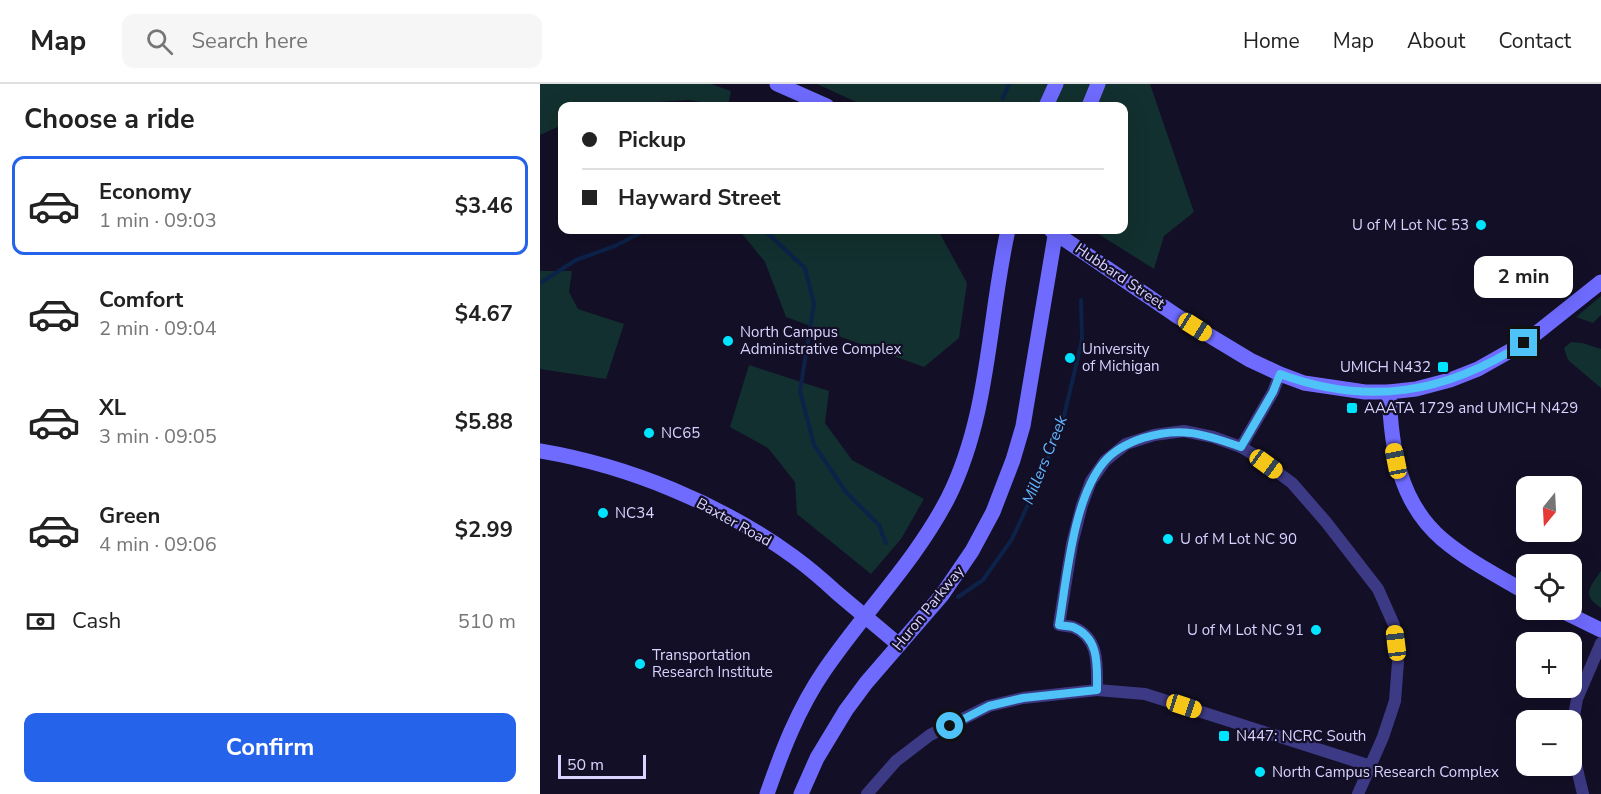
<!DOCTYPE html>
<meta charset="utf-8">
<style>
:root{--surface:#fff;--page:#f6f6f6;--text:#222;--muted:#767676;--line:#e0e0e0;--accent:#2563eb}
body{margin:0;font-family:"Nunito Sans",sans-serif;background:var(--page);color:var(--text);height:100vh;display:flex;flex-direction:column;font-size:22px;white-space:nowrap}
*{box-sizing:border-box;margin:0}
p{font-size:20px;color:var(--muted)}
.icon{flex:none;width:33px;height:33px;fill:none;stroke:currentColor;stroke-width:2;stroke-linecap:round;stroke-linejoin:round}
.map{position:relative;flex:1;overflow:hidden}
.sheet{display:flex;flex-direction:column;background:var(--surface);width:540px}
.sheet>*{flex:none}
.banner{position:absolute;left:18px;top:18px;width:570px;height:132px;border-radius:12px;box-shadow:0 6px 24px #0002;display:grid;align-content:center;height:132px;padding:0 24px;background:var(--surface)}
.needle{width:39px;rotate:198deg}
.fabs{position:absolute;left:976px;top:392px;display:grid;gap:12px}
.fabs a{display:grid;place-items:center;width:66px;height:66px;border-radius:12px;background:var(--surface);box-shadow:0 6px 24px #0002;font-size:30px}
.scale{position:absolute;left:18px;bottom:15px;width:88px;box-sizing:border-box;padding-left:6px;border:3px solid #d9d4ff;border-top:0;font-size:16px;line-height:21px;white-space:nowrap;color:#d9d4ff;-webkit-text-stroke:4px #130f26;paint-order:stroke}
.end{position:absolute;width:27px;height:27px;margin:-14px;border:8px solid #4fc3f7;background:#111;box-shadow:0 0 0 3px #111}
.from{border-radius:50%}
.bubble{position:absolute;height:42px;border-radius:12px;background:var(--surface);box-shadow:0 6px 24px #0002;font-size:20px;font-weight:700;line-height:42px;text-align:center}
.car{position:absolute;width:18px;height:36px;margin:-18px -9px;border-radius:8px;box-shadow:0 0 4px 2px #0007;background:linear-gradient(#f5c518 24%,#345 0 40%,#f5c518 0 76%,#345 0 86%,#f5c518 0)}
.banner b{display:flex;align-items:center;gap:21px;height:57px;font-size:22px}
.banner b+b{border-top:2px solid var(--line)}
.banner i{width:15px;height:15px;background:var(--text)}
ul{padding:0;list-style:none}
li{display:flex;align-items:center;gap:18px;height:99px;margin:0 12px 9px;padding:0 12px;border:3px solid transparent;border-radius:12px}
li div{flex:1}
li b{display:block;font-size:22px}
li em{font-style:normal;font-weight:700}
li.selected{border-color:var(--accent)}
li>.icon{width:54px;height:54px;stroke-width:1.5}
h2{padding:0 24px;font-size:27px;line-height:72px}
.pay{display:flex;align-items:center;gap:15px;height:66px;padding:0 24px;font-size:22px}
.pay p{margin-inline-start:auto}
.cta{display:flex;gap:12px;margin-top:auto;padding:12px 24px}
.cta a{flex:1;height:69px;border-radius:12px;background:var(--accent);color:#fff;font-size:24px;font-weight:700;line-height:69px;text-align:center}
header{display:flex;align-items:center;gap:36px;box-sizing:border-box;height:84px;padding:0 30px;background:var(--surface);border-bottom:2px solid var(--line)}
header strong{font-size:28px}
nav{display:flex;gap:33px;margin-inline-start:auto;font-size:21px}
.search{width:420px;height:54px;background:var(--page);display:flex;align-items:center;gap:15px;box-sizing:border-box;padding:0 21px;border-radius:12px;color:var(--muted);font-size:22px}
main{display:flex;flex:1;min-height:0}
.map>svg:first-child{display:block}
.green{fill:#12302f}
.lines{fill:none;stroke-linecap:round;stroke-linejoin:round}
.stream{stroke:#0c2248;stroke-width:4}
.street{stroke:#3d3a85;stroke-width:12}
.secondary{stroke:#6f6bff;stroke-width:15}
.route{stroke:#4fc3f7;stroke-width:8}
.poi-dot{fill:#00e5ff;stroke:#130f26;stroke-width:2}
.labels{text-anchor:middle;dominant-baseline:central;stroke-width:4.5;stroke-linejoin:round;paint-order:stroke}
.poi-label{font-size:15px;fill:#d9d4ff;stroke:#130f26;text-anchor:start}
.street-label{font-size:15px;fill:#d9d4ff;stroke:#130f26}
.water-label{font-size:16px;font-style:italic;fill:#62b6ff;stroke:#130f26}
</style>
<header>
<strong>Map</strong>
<div class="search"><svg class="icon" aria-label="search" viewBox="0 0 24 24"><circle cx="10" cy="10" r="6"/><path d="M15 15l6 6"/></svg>Search here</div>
<nav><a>Home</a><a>Map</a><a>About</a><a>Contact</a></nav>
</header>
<main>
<section class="sheet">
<h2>Choose a ride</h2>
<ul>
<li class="selected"><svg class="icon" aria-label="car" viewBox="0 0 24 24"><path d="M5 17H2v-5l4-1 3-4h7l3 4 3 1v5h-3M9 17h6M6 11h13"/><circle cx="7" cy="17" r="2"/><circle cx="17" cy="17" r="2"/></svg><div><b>Economy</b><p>1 min · 09:03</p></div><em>$3.46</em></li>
<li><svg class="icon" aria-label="car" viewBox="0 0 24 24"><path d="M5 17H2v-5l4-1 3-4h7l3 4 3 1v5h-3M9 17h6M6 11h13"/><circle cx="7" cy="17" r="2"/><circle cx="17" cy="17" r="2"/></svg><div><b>Comfort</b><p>2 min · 09:04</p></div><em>$4.67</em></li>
<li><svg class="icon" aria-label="car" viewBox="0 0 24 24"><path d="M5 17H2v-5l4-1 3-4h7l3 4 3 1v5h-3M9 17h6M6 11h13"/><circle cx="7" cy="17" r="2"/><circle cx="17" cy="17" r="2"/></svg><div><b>XL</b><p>3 min · 09:05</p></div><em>$5.88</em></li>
<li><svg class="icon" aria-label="car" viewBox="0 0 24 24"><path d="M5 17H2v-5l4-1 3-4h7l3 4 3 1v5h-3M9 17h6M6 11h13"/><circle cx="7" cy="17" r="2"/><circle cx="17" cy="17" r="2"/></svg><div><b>Green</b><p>4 min · 09:06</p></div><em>$2.99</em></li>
</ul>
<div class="pay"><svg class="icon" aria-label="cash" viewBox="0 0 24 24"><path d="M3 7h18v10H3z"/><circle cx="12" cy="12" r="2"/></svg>Cash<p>510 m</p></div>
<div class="cta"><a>Confirm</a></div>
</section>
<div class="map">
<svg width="1061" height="710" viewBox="0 0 1061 710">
<rect width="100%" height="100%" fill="#130f26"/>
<!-- green -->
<g class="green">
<path d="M 0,0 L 171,0 L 191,7 L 188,22 L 148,16 L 99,19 L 81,22 L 22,22 L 22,41 L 0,51 Z"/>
<path d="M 277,0 L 610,0 L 654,128 L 624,152 L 614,185 L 552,146 L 584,146 L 584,22 L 325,22 Z"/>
<path d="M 199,146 L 398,146 L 427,199 L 419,254 L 384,283 L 246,233 L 225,178 Z"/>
<path d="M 0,187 L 32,187 L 29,208 L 38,225 L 84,240 L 66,295 L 0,285 Z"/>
<path d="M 1061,212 L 1061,231 L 1053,239 L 1036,233 Z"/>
<path d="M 1031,258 L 1042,259 L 1061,265 L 1061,304 L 1028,276 L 1024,264 Z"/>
<path d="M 209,281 L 289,307 L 285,339 L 312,376 L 384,415 L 361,455 L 331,490 L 257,430 L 255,398 L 228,364 L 190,343 Z"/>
<path d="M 1061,487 L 1061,524 C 1041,511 1050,503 1061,487 Z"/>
</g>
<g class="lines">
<!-- stream -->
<g class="stream">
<path d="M 463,14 L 469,0"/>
<path d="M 224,146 L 265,184 L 274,220 L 260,307 L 274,361 L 306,408 L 339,441 L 346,459"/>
<path d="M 0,199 L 36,176 L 75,162 L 106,146"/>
<path d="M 418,513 L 443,496 L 472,455 L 502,391 L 524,332 L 542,256 L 541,216"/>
</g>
<!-- street -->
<g class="street">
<path d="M 701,363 L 733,308 L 740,290"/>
<path d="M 557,606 L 605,610 L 831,682"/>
<path d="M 1032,643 L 1037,615 L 1061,559"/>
<path d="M 1032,651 L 1036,681 L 1043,710"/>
<path d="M 327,710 L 356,677 L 390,651 L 449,622 L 483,614 L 557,606 C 557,582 560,554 533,543 C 529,542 523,542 519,541 L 532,460 L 542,421 L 551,397 L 565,377 L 586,360 L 614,351 L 644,347 L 673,353 L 701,363 L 713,370 L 752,399 L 786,438 L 838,505 L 854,541 L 858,578 L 855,617 L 843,653 L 818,710"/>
</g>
<!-- secondary -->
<g class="secondary">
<path d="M 237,0 L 287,22"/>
<path d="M 506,22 L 516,0"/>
<path d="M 549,22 L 558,0"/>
<path d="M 511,146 L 637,232 L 710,276 L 740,290 L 764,299 L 825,308 L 849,308 L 876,305 L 910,296 L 938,285 L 984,259 L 1061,198"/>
<path d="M 849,308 C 851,362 858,417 902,455 C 928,477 958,492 987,509"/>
<path d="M 0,367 C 89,382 181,420 254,473 C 269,484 283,496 296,508 C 317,526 338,543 359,561"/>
<path d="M 1018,525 L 1061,546"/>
<path d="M 227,710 C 242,667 258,625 284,587 C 324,528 375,478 408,414 C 450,330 448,235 468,146"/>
<path d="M 261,710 L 277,674 L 306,626 L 326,599 L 402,511 L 432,467 L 453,428 L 473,376 L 483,342 L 516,146"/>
</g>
</g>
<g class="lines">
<!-- route -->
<path class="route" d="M 410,642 L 449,622 L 483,614 L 557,606 C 557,582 560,554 533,543 C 529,542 523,542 519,541 C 527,493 533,415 564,378 C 574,366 588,359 603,354 C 641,342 664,350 701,363 L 733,308 L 740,290 C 829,323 906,309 984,259"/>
</g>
<!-- markers -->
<g class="poi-dot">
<circle cx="941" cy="141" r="6"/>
<circle cx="188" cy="257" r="6"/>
<circle cx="530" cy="274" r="6"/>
<rect x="897" y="277" width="12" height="12" rx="3"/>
<rect x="806" y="318" width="12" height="12" rx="3"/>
<circle cx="109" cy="349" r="6"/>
<circle cx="63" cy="429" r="6"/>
<circle cx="628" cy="455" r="6"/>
<circle cx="776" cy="546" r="6"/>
<circle cx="100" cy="580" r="6"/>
<rect x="678" y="646" width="12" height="12" rx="3"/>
<circle cx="720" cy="688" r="6"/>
</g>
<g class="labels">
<!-- poi labels -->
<g class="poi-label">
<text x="929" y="141" text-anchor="end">U of M Lot NC 53</text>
<text x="200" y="248">North Campus<tspan x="200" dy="17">Administrative Complex</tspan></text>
<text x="542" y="265">University<tspan x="542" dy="17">of Michigan</tspan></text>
<text x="891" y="283" text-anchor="end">UMICH N432</text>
<text x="824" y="324">AAATA 1729 and UMICH N429</text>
<text x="121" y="349">NC65</text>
<text x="75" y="429">NC34</text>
<text x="640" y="455">U of M Lot NC 90</text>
<text x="764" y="546" text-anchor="end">U of M Lot NC 91</text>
<text x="112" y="571">Transportation<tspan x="112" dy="17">Research Institute</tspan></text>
<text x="696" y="652">N447: NCRC South</text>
<text x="732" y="688">North Campus Research Complex</text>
</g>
<!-- street labels -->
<g class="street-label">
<text transform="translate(580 192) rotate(34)">Hubbard Street</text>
<text transform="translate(194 438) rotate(29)">Baxter Road</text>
<text transform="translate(388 524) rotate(-51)">Huron Parkway</text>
</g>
<!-- water labels -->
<g class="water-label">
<text transform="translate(505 376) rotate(-68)">Millers Creek</text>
</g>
</g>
</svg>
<div class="fabs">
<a><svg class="needle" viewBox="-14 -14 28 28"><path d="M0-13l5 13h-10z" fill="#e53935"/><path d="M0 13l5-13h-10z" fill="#767676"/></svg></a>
<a><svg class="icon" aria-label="locate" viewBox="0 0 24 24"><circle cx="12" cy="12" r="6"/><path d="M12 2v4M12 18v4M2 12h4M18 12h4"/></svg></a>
<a>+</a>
<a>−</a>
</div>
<div class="scale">50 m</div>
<i class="end from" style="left:410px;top:642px"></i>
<i class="end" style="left:984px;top:259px"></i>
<div class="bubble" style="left:934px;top:172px;width:99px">2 min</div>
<i class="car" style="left:655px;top:243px;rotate:122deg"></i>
<i class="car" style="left:856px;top:377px;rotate:349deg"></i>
<i class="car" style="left:726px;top:380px;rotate:126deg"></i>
<i class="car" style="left:856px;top:559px;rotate:353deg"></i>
<i class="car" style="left:644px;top:622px;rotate:108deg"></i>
<div class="banner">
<b><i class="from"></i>Pickup</b>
<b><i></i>Hayward Street</b>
</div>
</div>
</main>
